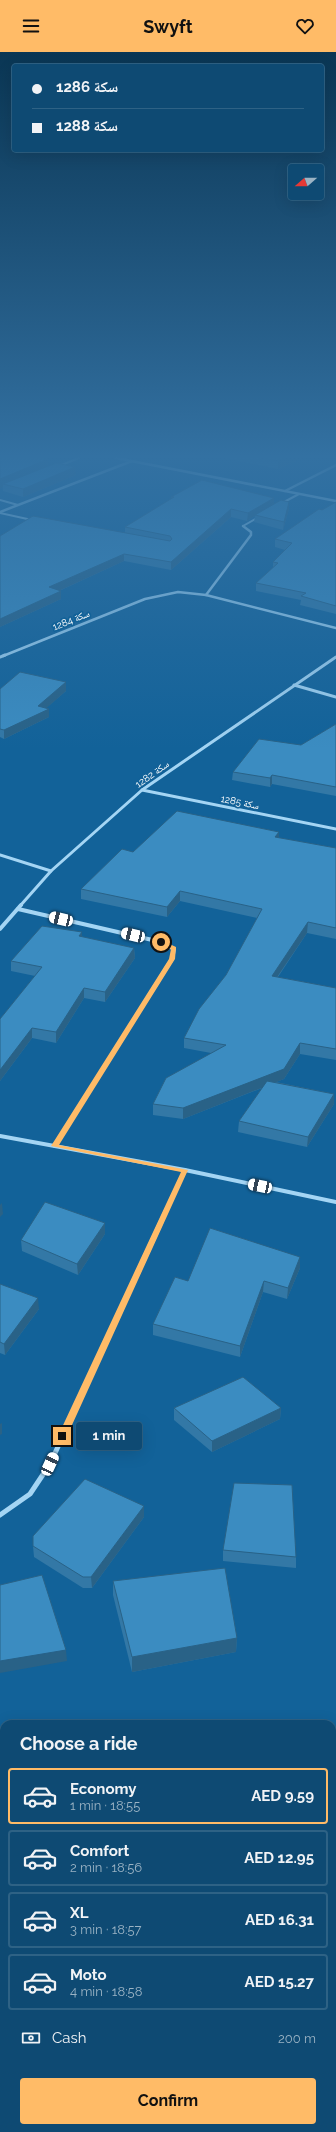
<!DOCTYPE html>
<meta charset="utf-8">
<style>
:root{--surface:#0e4a73;--page:#175178;--text:#f1f3f6;--muted:#9bb3c4;--line:#2e6285;--accent:#ffbb67}
body{margin:0;font-family:Raleway,"Noto Naskh Arabic",sans-serif;background:var(--page);color:var(--text);height:100vh;display:flex;flex-direction:column;font-size:15px;white-space:nowrap}
*{box-sizing:border-box;margin:0}
p{font-size:13px;color:var(--muted)}
.icon{flex:none;width:22px;height:22px;fill:none;stroke:currentColor;stroke-width:2;stroke-linecap:round;stroke-linejoin:round}
.map{position:relative;flex:1;overflow:hidden}
.panel{position:absolute;left:0px;top:1668px;width:336px;height:412px;display:flex;flex-direction:column;background:var(--surface);border-radius:12px 12px 0 0;box-shadow:0 4px 16px #0002,0 0 0 1px var(--line)}
.panel>*{flex:none}
.hud{position:absolute;left:12px;top:12px;width:312px;height:88px;border-radius:4px;box-shadow:0 4px 16px #0002,0 0 0 1px var(--line);display:grid;align-content:center;height:88px;padding:0 20px;background:var(--surface)}
.needle{width:26px;rotate:250deg}
.fabs{position:absolute;left:288px;top:112px;display:grid;gap:8px}
.fabs a{display:grid;place-items:center;width:36px;height:36px;border-radius:4px;background:var(--surface);box-shadow:0 4px 16px #0002,0 0 0 1px var(--line);font-size:20px}
.end{position:absolute;width:18px;height:18px;margin:-9px;border:5px solid #ffbb67;background:#111;box-shadow:0 0 0 2px #111}
.from{border-radius:50%}
.bubble{position:absolute;height:28px;border-radius:4px;background:var(--surface);box-shadow:0 4px 16px #0002,0 0 0 1px var(--line);font-size:13px;font-weight:700;line-height:28px;text-align:center}
.car{position:absolute;width:12px;height:24px;margin:-12px -6px;border-radius:5px;box-shadow:0 0 3px 1px #0007;background:linear-gradient(#fff 24%,#345 0 40%,#fff 0 76%,#345 0 86%,#fff 0)}
.hud b{display:flex;align-items:center;gap:14px;height:38px;font-size:15px}
.hud b+b{border-top:1px solid var(--line)}
.hud i{width:10px;height:10px;background:var(--text)}
ul{padding:0;list-style:none}
li{display:flex;align-items:center;gap:12px;height:56px;margin:0 8px 6px;padding:0 12px;border:2px solid var(--line);border-radius:4px}
li div{flex:1}
li b{display:block;font-size:15px}
li em{font-style:normal;font-weight:700}
li.current{border-color:var(--accent)}
li>.icon{width:36px;height:36px;stroke-width:1.5}
h2{padding:0 20px;font-size:18px;line-height:48px}
.pay{display:flex;align-items:center;gap:10px;height:44px;padding:0 20px;font-size:15px}
.pay p{margin-inline-start:auto}
.action{display:flex;gap:8px;margin-top:auto;padding:8px 20px}
.action a{flex:1;height:46px;border-radius:4px;background:var(--accent);color:#111;font-size:16px;font-weight:700;line-height:46px;text-align:center}
header{display:flex;justify-content:space-between;align-items:center;height:52px;padding:0 20px;background:var(--accent);color:#111;font-size:18px;font-weight:700}
.map>svg:first-child{display:block}
.lines{fill:none;stroke-linecap:round;stroke-linejoin:round}
.stream{stroke:#96d2f7;stroke-width:14}
.lane{stroke:#a4d5f4;stroke-width:2}
.street-far3{stroke:#a4d5f4;stroke-width:2.5}
.street-far2{stroke:#a4d5f4;stroke-width:3}
.street-far1{stroke:#a4d5f4;stroke-width:4}
.street{stroke:#a4d5f4;stroke-width:5}
.secondary{stroke:#d4ecfd;stroke-width:12}
.wall{fill:#3378a6}
.shaded-wall{fill:#296287}
.building{fill:#3b8cc1;stroke:#296287}
.route{fill:#ffbb67}
.labels{text-anchor:middle;dominant-baseline:central;stroke-width:3.5;stroke-linejoin:round;paint-order:stroke}
.far-street-label{font-size:10px;fill:#fff;stroke:#126299}
</style>
<header><svg class="icon" aria-label="menu" viewBox="0 0 24 24"><path d="M4 6h16M4 12h16M4 18h16"/></svg>Swyft<svg class="icon" aria-label="heart" viewBox="0 0 24 24"><path d="M12 20l-8-8c-3-5 5-10 8-4 3-6 11-1 8 4z"/></svg></header>
<div class="map">
<svg width="336" height="2080" viewBox="0 0 336 2080">
<rect width="100%" height="100%" fill="#126299"/>
<g class="lines">
<!-- stream -->
<g class="stream">
<path d="M 0,1964 L 4,1964"/>
<path d="M 332,1987 L 336,1988"/>
</g>
<!-- lane -->
<g class="lane">
<path d="M 59,414 L 79,406"/>
<path d="M 0,448 L 18,453"/>
<path d="M 284,450 L 299,442"/>
<path d="M 0,461 L 32,468"/>
<path d="M 243,474 L 257,466"/>
</g>
<!-- street-far3 -->
<g class="street-far3">
<path d="M 116,406 L 336,449"/>
<path d="M 285,439 L 336,413"/>
<path d="M 0,460 L 132,409"/>
<path d="M 206,543 L 251,483 L 251,480 L 243,474"/>
<path d="M 3,604 L 145,547 L 178,540 L 206,543 L 336,576"/>
</g>
<!-- street-far2 -->
<g class="street-far2">
<path d="M 0,605 L 5,603"/>
<path d="M 294,633 L 336,645"/>
<path d="M 142,738 L 336,777"/>
<path d="M 0,803 L 51,819"/>
<path d="M 20,854 L 51,819 L 142,738 L 336,605"/>
</g>
<!-- street-far1 -->
<g class="street-far1">
<path d="M 18,857 L 161,890 L 174,897 L 172,907 L 55,1094"/>
<path d="M 0,877 L 21,853"/>
<path d="M 0,1084 L 185,1118 L 336,1150"/>
<path d="M 160,1171 L 185,1118"/>
</g>
<!-- street -->
<path class="street" d="M 0,1463 L 30,1442 L 50,1412 L 161,1170"/>
<!-- secondary -->
<g class="secondary">
<path d="M 332,1752 L 336,1751"/>
<path d="M 0,1779 L 4,1779"/>
<path d="M 332,1798 L 336,1771"/>
<path d="M 332,1802 L 336,1822"/>
<path d="M 332,1847 L 336,1849"/>
</g>
</g>
<!-- wall -->
<g class="wall">
<path d="M 0,406 L 48,414 L 76,423 L 23,445 L 3,439 Z"/>
<path d="M 224,406 L 303,406 L 278,417 Z"/>
<path d="M 171,445 L 274,446 L 274,452 L 289,457 L 283,478 L 254,470 L 255,464 L 247,469 L 231,465 L 171,518 L 124,509 L 59,539 L 61,539 L 61,547 L 0,575 L 0,484 L 125,481 L 125,475 L 171,447 Z"/>
<path d="M 336,450 L 336,562 L 300,553 L 301,548 L 256,539 L 256,531 L 273,516 L 273,510 L 285,498 L 275,495 L 275,487 L 322,458 Z"/>
<path d="M 0,637 L 66,639 L 46,656 L 49,665 L 4,687 L 0,685 Z"/>
<path d="M 336,672 L 336,744 L 272,732 L 270,735 L 232,728 L 233,720 L 301,693 Z"/>
<path d="M 279,786 L 336,796 L 336,887 L 307,881 L 278,925 L 336,936 L 336,1008 L 300,1002 L 284,1027 L 276,1030 L 334,1042 L 334,1052 L 307,1095 L 238,1080 L 239,1069 L 262,1036 L 183,1067 L 153,1063 L 153,1052 L 211,1001 L 184,996 L 184,986 L 226,923 L 257,866 L 180,849 L 167,865 L 81,847 L 81,837 L 133,800 Z"/>
<path d="M 82,885 L 134,896 L 135,906 L 105,950 L 84,946 L 56,991 L 32,986 L 0,1029 L 0,967 L 35,924 L 11,919 L 11,909 Z"/>
<path d="M 105,1171 L 105,1182 L 78,1223 L 22,1199 L 21,1188 Z"/>
<path d="M 300,1205 L 300,1216 L 287,1247 L 263,1240 L 240,1305 L 153,1283 L 153,1272 L 188,1229 Z"/>
<path d="M 0,1232 L 39,1257 L 5,1303 L 0,1301 Z"/>
<path d="M 174,1356 L 281,1356 L 280,1367 L 212,1400 L 174,1368 Z"/>
<path d="M 144,1454 L 144,1465 L 92,1536 L 83,1536 L 34,1505 L 33,1494 Z"/>
<path d="M 223,1498 L 296,1505 L 296,1516 L 223,1509 Z"/>
<path d="M 113,1529 L 237,1586 L 236,1600 L 132,1620 L 113,1543 Z"/>
</g>
<!-- shaded-wall -->
<g class="shaded-wall">
<path d="M 286,406 L 303,406 L 278,417 L 278,409 Z"/>
<path d="M 48,407 L 48,416 L 3,432 L 3,435 L 0,437 L 0,427 Z"/>
<path d="M 75,415 L 76,423 L 23,445 L 23,437 Z"/>
<path d="M 274,446 L 274,453 L 255,463 L 255,464 L 247,469 L 248,461 Z"/>
<path d="M 289,450 L 289,457 L 283,478 L 284,470 Z"/>
<path d="M 231,457 L 231,465 L 171,518 L 171,510 Z"/>
<path d="M 124,502 L 124,509 L 50,543 L 49,535 Z"/>
<path d="M 61,539 L 61,547 L 0,575 L 0,567 Z"/>
<path d="M 66,630 L 66,639 L 42,660 L 49,657 L 49,665 L 4,687 L 4,678 L 38,654 Z"/>
<path d="M 272,723 L 272,732 L 270,735 L 270,726 Z"/>
<path d="M 279,780 L 279,790 L 275,785 Z"/>
<path d="M 180,839 L 180,849 L 167,865 L 167,855 Z"/>
<path d="M 308,870 L 307,881 L 271,934 L 272,924 Z"/>
<path d="M 82,880 L 82,890 L 79,884 Z"/>
<path d="M 134,896 L 135,906 L 105,950 L 105,940 Z"/>
<path d="M 84,936 L 84,946 L 56,991 L 56,980 Z"/>
<path d="M 32,976 L 32,986 L 0,1029 L 0,1018 Z"/>
<path d="M 300,991 L 300,1002 L 284,1027 L 183,1067 L 183,1056 Z"/>
<path d="M 334,1042 L 334,1052 L 307,1095 L 308,1085 Z"/>
<path d="M 2,1151 L 3,1162 L 0,1165 L 0,1153 Z"/>
<path d="M 105,1171 L 105,1182 L 78,1223 L 77,1212 Z"/>
<path d="M 300,1205 L 300,1216 L 287,1247 L 288,1236 Z"/>
<path d="M 264,1229 L 263,1240 L 240,1305 L 240,1294 Z"/>
<path d="M 38,1246 L 39,1257 L 5,1303 L 4,1292 Z"/>
<path d="M 281,1356 L 280,1367 L 212,1400 L 212,1389 Z"/>
<path d="M 2,1371 L 2,1382 L 0,1383 L 0,1372 Z"/>
<path d="M 144,1454 L 144,1465 L 92,1536 L 91,1525 Z"/>
<path d="M 237,1586 L 236,1600 L 132,1620 L 132,1605 Z"/>
<path d="M 66,1598 L 67,1609 L 0,1621 L 0,1609 Z"/>
</g>
<!-- building -->
<g class="building">
<path d="M 0,406 L 44,406 L 48,407 L 0,427 Z"/>
<path d="M 260,406 L 286,406 L 278,409 Z"/>
<path d="M 56,411 L 75,415 L 23,437 L 3,432 Z"/>
<path d="M 202,428 L 274,446 L 248,461 L 231,457 L 171,510 L 124,502 L 49,535 L 61,539 L 0,567 L 0,484 L 33,464 L 170,489 L 172,487 L 170,484 L 125,475 L 174,445 L 171,445 Z"/>
<path d="M 281,448 L 289,450 L 284,470 L 255,463 Z"/>
<path d="M 336,450 L 336,554 L 301,544 L 306,541 L 256,531 L 278,511 L 273,510 L 292,491 L 275,487 L 319,457 L 322,458 Z"/>
<path d="M 20,620 L 66,630 L 38,654 L 49,657 L 4,678 L 0,677 L 0,637 Z"/>
<path d="M 336,672 L 336,735 L 272,723 L 270,726 L 233,720 L 259,687 L 301,693 Z"/>
<path d="M 177,759 L 279,780 L 275,785 L 336,796 L 336,876 L 308,870 L 272,924 L 336,936 L 336,997 L 300,991 L 284,1017 L 183,1056 L 153,1052 L 166,1026 L 226,993 L 184,986 L 199,957 L 226,923 L 262,857 L 180,839 L 167,855 L 81,837 L 122,797 L 133,800 Z"/>
<path d="M 42,874 L 82,880 L 79,884 L 134,896 L 105,940 L 84,936 L 56,980 L 32,976 L 0,1018 L 0,967 L 42,915 L 11,909 Z"/>
<path d="M 267,1029 L 334,1042 L 308,1085 L 239,1069 Z"/>
<path d="M 45,1150 L 105,1171 L 77,1212 L 21,1188 Z"/>
<path d="M 210,1176 L 300,1205 L 288,1236 L 264,1229 L 240,1294 L 153,1272 L 175,1225 L 188,1229 Z"/>
<path d="M 0,1232 L 38,1246 L 4,1292 L 0,1290 Z"/>
<path d="M 243,1325 L 281,1356 L 212,1389 L 174,1356 Z"/>
<path d="M 85,1427 L 144,1454 L 91,1525 L 83,1525 L 33,1494 L 33,1484 Z"/>
<path d="M 234,1431 L 292,1433 L 296,1505 L 223,1498 Z"/>
<path d="M 225,1516 L 237,1586 L 132,1605 L 113,1529 Z"/>
<path d="M 42,1523 L 66,1598 L 0,1609 L 0,1533 Z"/>
</g>
<!-- sky -->
<linearGradient id="sky" x2="0" y2="1"><stop stop-color="#0a3654"/><stop offset="0.58" stop-color="#3371a2"/><stop offset="1" stop-color="#3371a2" stop-opacity="0"/></linearGradient>
<rect width="336" height="697" fill="url(#sky)"/>
<!-- route -->
<path class="route" d="M 161,888 L 176,895 L 175,907 L 59,1093 L 188,1118 L 67,1384 L 62,1387 L 58,1384 L 181,1120 L 51,1094 L 169,907 L 171,897 L 159,891 Z"/>
<g class="labels">
<!-- far-street labels -->
<g class="far-street-label">
<text transform="translate(71 568) rotate(-22)">سكة 1284</text>
<text transform="translate(152 722) rotate(-36)">سكة 1282</text>
<text transform="translate(240 750) rotate(11)">سكة 1285</text>
</g>
</g>
</svg>
<div class="fabs">
<a><svg class="needle" viewBox="-14 -14 28 28"><path d="M0-13l5 13h-10z" fill="#e53935"/><path d="M0 13l5-13h-10z" fill="#9bb3c4"/></svg></a>
</div>
<i class="end from" style="left:161px;top:890px"></i>
<i class="end" style="left:62px;top:1384px"></i>
<div class="bubble" style="left:76px;top:1370px;width:66px">1 min</div>
<i class="car" style="left:61px;top:867px;rotate:283deg"></i>
<i class="car" style="left:133px;top:883px;rotate:283deg"></i>
<i class="car" style="left:260px;top:1134px;rotate:282deg"></i>
<i class="car" style="left:50px;top:1412px;rotate:25deg"></i>
<div class="hud">
<b><i class="from"></i>سكة 1286</b>
<b><i></i>سكة 1288</b>
</div>
<section class="panel">
<h2>Choose a ride</h2>
<ul>
<li class="current"><svg class="icon" aria-label="car" viewBox="0 0 24 24"><path d="M5 17H2v-5l4-1 3-4h7l3 4 3 1v5h-3M9 17h6M6 11h13"/><circle cx="7" cy="17" r="2"/><circle cx="17" cy="17" r="2"/></svg><div><b>Economy</b><p>1 min · 18:55</p></div><em>AED 9.59</em></li>
<li><svg class="icon" aria-label="car" viewBox="0 0 24 24"><path d="M5 17H2v-5l4-1 3-4h7l3 4 3 1v5h-3M9 17h6M6 11h13"/><circle cx="7" cy="17" r="2"/><circle cx="17" cy="17" r="2"/></svg><div><b>Comfort</b><p>2 min · 18:56</p></div><em>AED 12.95</em></li>
<li><svg class="icon" aria-label="car" viewBox="0 0 24 24"><path d="M5 17H2v-5l4-1 3-4h7l3 4 3 1v5h-3M9 17h6M6 11h13"/><circle cx="7" cy="17" r="2"/><circle cx="17" cy="17" r="2"/></svg><div><b>XL</b><p>3 min · 18:57</p></div><em>AED 16.31</em></li>
<li><svg class="icon" aria-label="car" viewBox="0 0 24 24"><path d="M5 17H2v-5l4-1 3-4h7l3 4 3 1v5h-3M9 17h6M6 11h13"/><circle cx="7" cy="17" r="2"/><circle cx="17" cy="17" r="2"/></svg><div><b>Moto</b><p>4 min · 18:58</p></div><em>AED 15.27</em></li>
</ul>
<div class="pay"><svg class="icon" aria-label="cash" viewBox="0 0 24 24"><path d="M3 7h18v10H3z"/><circle cx="12" cy="12" r="2"/></svg>Cash<p>200 m</p></div>
<div class="action"><a>Confirm</a></div>
</section>
</div>
